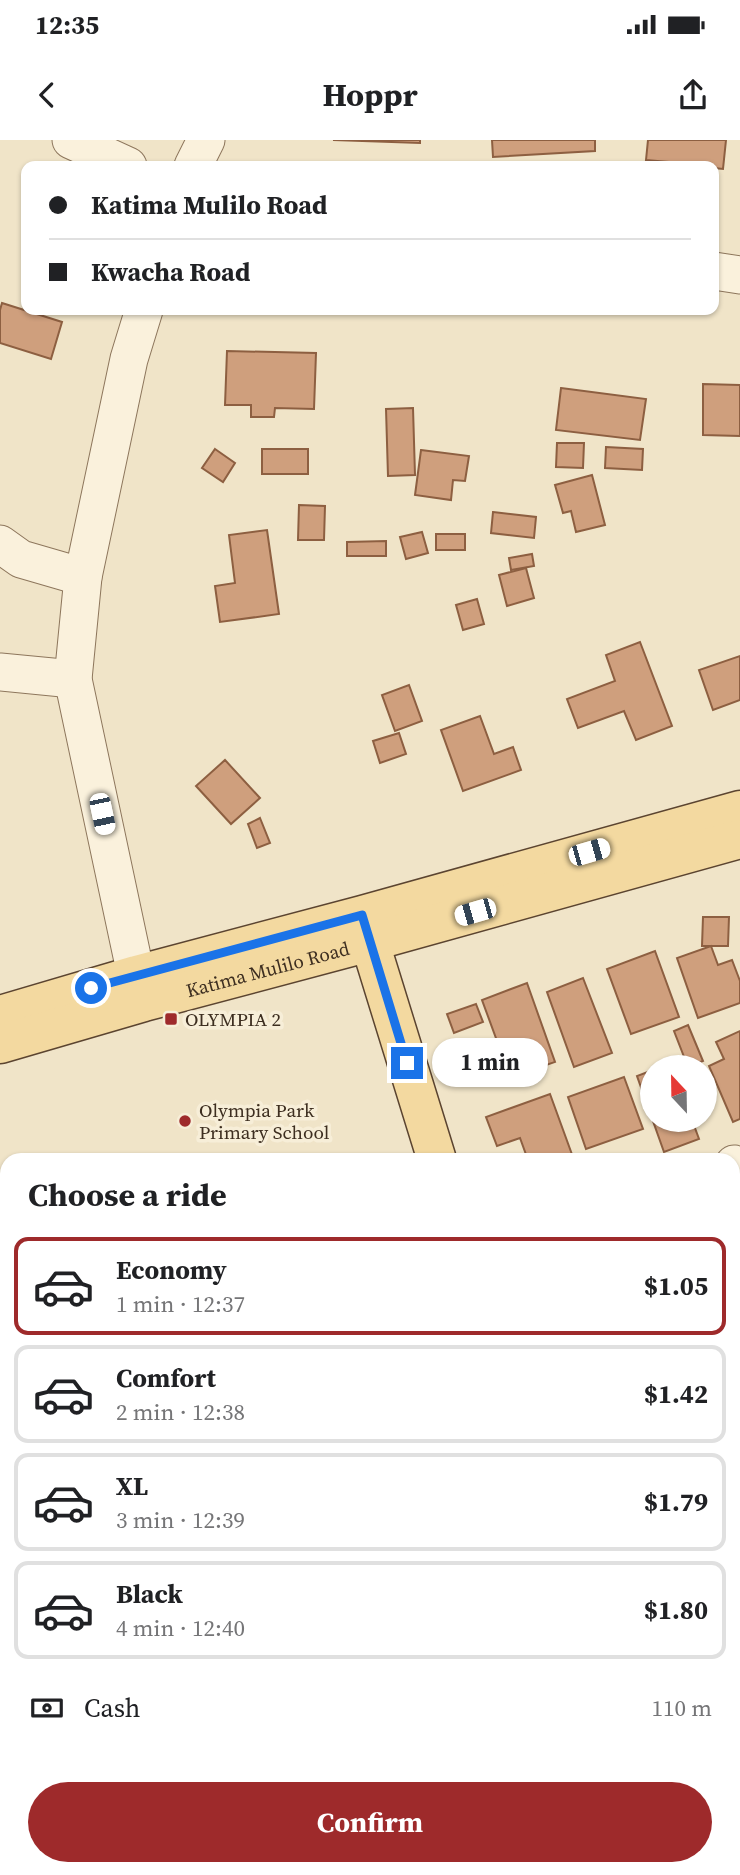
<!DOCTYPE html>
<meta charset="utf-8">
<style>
:root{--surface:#fff;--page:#f6f6f6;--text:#202124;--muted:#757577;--line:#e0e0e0;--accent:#9e2a2b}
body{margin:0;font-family:"Source Serif 4",serif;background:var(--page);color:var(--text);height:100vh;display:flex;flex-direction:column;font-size:26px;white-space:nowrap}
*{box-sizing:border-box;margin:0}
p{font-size:23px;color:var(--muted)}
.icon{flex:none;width:38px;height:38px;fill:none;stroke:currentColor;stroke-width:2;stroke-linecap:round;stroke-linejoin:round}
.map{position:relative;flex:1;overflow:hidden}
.details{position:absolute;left:0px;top:1013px;width:740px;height:723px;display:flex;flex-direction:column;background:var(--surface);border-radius:21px 21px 0 0;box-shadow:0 2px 5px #0004}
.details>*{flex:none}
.hud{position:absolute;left:21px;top:21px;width:698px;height:154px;border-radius:14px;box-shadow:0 2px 5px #0004;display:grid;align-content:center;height:154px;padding:0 28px;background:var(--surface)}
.needle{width:46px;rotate:338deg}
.tools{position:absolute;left:640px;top:915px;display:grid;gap:14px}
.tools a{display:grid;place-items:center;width:77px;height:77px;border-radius:50%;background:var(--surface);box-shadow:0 2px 5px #0004;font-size:35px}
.end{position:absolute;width:32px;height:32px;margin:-16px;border:9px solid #1a73e8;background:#fff;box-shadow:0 0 0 4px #fff}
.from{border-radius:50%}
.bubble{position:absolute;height:49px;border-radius:24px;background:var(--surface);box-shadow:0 2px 5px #0004;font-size:23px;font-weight:700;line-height:49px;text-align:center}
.car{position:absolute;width:21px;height:42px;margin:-21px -10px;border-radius:9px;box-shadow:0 0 5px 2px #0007;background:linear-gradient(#fff 24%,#345 0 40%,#fff 0 76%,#345 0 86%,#fff 0)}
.hud b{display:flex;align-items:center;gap:24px;height:66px;font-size:26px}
.hud b+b{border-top:2px solid var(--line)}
.hud i{width:18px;height:18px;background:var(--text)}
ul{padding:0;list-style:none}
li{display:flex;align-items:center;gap:21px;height:98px;margin:0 14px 10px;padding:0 14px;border:4px solid var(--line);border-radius:14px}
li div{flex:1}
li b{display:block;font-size:26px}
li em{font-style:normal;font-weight:700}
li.selected{border-color:var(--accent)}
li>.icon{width:63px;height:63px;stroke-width:1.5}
h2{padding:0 28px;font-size:32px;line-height:84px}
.pay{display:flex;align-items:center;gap:18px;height:77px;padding:0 28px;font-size:26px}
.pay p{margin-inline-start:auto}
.primary-button{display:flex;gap:14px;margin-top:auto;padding:14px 28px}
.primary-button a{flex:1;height:80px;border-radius:42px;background:var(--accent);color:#fff;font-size:28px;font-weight:700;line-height:80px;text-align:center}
.status{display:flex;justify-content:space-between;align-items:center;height:49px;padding:0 35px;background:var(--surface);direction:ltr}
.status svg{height:19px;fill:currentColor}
header{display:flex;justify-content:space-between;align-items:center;height:91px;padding:0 28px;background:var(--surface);font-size:32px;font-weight:700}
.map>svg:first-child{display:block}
.green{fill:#c9cf9b}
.building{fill:#cf9f7d;stroke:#8d5f41;stroke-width:2}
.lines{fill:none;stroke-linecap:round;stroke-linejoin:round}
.minor-casing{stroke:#8d765c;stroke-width:39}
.major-casing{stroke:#5b4430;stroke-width:41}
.minor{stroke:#faf1dc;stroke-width:37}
.major{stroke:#f3d9a0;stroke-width:38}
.route{stroke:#1a73e8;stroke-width:9}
.poi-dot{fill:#9e2a2b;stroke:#f7eed8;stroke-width:2.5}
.labels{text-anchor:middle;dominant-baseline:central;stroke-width:7;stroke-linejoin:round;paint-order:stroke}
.street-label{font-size:19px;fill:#3d2e20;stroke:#f7eed8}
.poi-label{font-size:19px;fill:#3d2e20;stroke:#f7eed8;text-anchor:start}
</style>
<div class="status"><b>12:35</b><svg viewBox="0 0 49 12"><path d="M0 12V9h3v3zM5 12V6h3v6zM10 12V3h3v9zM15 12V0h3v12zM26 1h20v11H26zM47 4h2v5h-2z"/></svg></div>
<header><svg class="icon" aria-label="back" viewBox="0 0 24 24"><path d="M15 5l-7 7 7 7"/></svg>Hoppr<svg class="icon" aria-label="share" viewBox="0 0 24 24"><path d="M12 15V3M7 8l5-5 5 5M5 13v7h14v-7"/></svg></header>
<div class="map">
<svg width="740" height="1735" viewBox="0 0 740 1735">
<rect width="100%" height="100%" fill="#f0e4c8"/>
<!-- green -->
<path class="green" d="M 0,1287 L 7,1310 L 7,1592 L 0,1594 Z"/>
<!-- building -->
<g class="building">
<path d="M 333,0 L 420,0 L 420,3 Z"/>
<path d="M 492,0 L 595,0 L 595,11 L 493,17 Z"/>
<path d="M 648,0 L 726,0 L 723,29 L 714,28 L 714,26 L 646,20 Z"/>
<path d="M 2,163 L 62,182 L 51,219 L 0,203 L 0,170 Z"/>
<path d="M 227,211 L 316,213 L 314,269 L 275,268 L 274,277 L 251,277 L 251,265 L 225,265 Z"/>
<path d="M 703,244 L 740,245 L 740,296 L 703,295 Z"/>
<path d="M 561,248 L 646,259 L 640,300 L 556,290 Z"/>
<path d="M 413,268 L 415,335 L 388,336 L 386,269 Z"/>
<path d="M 557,303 L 584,303 L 583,328 L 556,327 Z"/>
<path d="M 606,307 L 643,309 L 642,330 L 605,328 Z"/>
<path d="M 215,309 L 235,323 L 223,342 L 202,328 Z"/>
<rect x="262" y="309" width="46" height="25"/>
<path d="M 421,310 L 469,316 L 465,341 L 453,340 L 451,360 L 415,355 Z"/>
<path d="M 592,335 L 605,385 L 576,392 L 571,371 L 563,373 L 555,345 Z"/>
<path d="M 299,365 L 325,366 L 324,400 L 298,400 Z"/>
<path d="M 493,372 L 536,377 L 534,398 L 491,393 Z"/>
<path d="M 267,390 L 279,474 L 220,482 L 215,446 L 235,443 L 229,395 Z"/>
<path d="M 422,392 L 428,413 L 406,419 L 400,397 Z"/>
<rect x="436" y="394" width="29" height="16"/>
<path d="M 386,401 L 386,416 L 347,416 L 347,402 Z"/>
<path d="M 532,414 L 534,426 L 511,430 L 509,418 Z"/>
<path d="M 526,428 L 534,458 L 507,466 L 499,435 Z"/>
<path d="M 477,459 L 484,484 L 463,490 L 456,465 Z"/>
<path d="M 640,502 L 672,586 L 636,600 L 624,571 L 578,588 L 567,559 L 615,541 L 606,515 Z"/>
<path d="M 740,516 L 740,560 L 713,570 L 699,530 Z"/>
<path d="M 409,545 L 422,581 L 395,591 L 382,555 Z"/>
<path d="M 480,576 L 494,614 L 513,607 L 521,630 L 463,651 L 441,590 Z"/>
<path d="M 399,593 L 406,614 L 380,623 L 373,601 Z"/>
<path d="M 225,620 L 260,658 L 231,684 L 196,646 Z"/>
<path d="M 260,678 L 270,703 L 257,708 L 248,684 Z"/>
<path d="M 703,777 L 729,777 L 728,806 L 702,806 Z"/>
<path d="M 711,806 L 718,825 L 732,820 L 740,841 L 740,863 L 698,878 L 677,818 Z"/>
<path d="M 655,811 L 679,877 L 631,894 L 607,829 Z"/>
<path d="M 583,838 L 612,913 L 574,927 L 547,852 Z"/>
<path d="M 527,843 L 555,922 L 500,941 L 487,905 L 497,901 L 482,860 Z"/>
<path d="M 476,864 L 483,882 L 454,893 L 447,874 Z"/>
<path d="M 688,885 L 703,921 L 688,927 L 674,891 Z"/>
<path d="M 740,891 L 740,979 L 733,982 L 709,926 L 724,919 L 716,902 Z"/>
<path d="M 653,930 L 653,980 L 692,980 L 699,999 L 664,1012 L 637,936 Z"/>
<path d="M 624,937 L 643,989 L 586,1009 L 568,957 Z"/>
<path d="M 550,954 L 574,1020 L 528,1020 L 520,998 L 497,1006 L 486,977 Z"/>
<path d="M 733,1237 L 740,1254 L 740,1272 L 733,1274 Z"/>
<path d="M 740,1290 L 740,1350 L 733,1352 L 733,1293 Z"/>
<path d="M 740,1370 L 740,1434 L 733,1416 L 733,1373 Z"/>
<path d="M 740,1469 L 740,1530 L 733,1531 L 733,1470 Z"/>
<path d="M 740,1576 L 740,1659 L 733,1661 L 733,1577 Z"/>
<path d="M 276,1729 L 303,1729 L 305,1735 L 264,1735 L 276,1731 Z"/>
<path d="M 459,1729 L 508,1729 L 507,1735 L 458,1735 Z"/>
</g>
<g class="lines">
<defs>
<g id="minor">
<path d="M 71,0 L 128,26"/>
<path d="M 193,26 L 206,0"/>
<path d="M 714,131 L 740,135"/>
<path d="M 0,404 L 21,419 L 83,437"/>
<path d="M 0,532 L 73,539"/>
<path d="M 144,862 L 136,835 L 73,539 L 83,437 L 129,219 L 144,170"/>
<path d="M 734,1024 L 740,1044"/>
</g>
<g id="major">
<path d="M 362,777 L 437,1020"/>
<path d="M 0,875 L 136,835 L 362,775 L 740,670"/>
<path id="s1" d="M 0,904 L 144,862 L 370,802 L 740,699"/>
<path d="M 642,1729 L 644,1735"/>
</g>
</defs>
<!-- minor casing -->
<use href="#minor" class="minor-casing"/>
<!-- major casing -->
<use href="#major" class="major-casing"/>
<!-- minor -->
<use href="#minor" class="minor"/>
<!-- major -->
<use href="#major" class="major"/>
</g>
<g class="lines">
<!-- route -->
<path class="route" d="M 91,848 L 362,775 L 407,923"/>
</g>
<!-- markers -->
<g class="poi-dot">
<rect x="164" y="872" width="14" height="14" rx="3.5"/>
<circle cx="185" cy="981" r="7"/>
</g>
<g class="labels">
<!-- street labels -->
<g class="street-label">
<text stroke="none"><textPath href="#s1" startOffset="278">Katima Mulilo Road</textPath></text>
</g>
<!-- poi labels -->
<g class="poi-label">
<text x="185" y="879">OLYMPIA 2</text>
<text x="199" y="970">Olympia Park<tspan x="199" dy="22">Primary School</tspan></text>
</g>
</g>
</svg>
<div class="tools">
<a><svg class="needle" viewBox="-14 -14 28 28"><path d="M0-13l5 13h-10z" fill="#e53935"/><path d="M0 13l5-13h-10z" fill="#757577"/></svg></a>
</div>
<i class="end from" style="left:91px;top:848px"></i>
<i class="end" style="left:407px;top:923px"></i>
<div class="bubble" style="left:432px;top:898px;width:116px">1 min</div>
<i class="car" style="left:102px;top:674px;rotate:168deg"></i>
<i class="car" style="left:589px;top:712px;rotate:74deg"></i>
<i class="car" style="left:475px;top:772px;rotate:254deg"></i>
<div class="hud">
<b><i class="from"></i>Katima Mulilo Road</b>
<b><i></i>Kwacha Road</b>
</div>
<section class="details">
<h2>Choose a ride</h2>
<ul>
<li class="selected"><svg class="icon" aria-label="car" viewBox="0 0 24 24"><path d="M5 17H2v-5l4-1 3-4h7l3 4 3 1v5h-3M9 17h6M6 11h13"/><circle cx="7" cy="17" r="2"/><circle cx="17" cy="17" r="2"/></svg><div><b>Economy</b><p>1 min · 12:37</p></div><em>$1.05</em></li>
<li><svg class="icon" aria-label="car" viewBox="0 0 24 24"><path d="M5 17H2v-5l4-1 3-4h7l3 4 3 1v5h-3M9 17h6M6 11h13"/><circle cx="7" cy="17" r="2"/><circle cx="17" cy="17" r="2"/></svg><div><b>Comfort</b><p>2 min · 12:38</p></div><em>$1.42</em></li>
<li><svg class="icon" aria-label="car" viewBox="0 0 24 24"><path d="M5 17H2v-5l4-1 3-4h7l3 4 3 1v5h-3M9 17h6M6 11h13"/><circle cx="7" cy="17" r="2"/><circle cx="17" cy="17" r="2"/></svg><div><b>XL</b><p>3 min · 12:39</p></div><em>$1.79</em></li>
<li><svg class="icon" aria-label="car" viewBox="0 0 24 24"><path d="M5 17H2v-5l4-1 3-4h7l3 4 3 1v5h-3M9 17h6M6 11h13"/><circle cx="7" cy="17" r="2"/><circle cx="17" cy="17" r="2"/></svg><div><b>Black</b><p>4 min · 12:40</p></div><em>$1.80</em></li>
</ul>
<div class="pay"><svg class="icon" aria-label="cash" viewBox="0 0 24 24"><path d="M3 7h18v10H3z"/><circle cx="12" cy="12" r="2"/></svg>Cash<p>110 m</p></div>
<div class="primary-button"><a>Confirm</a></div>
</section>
</div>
